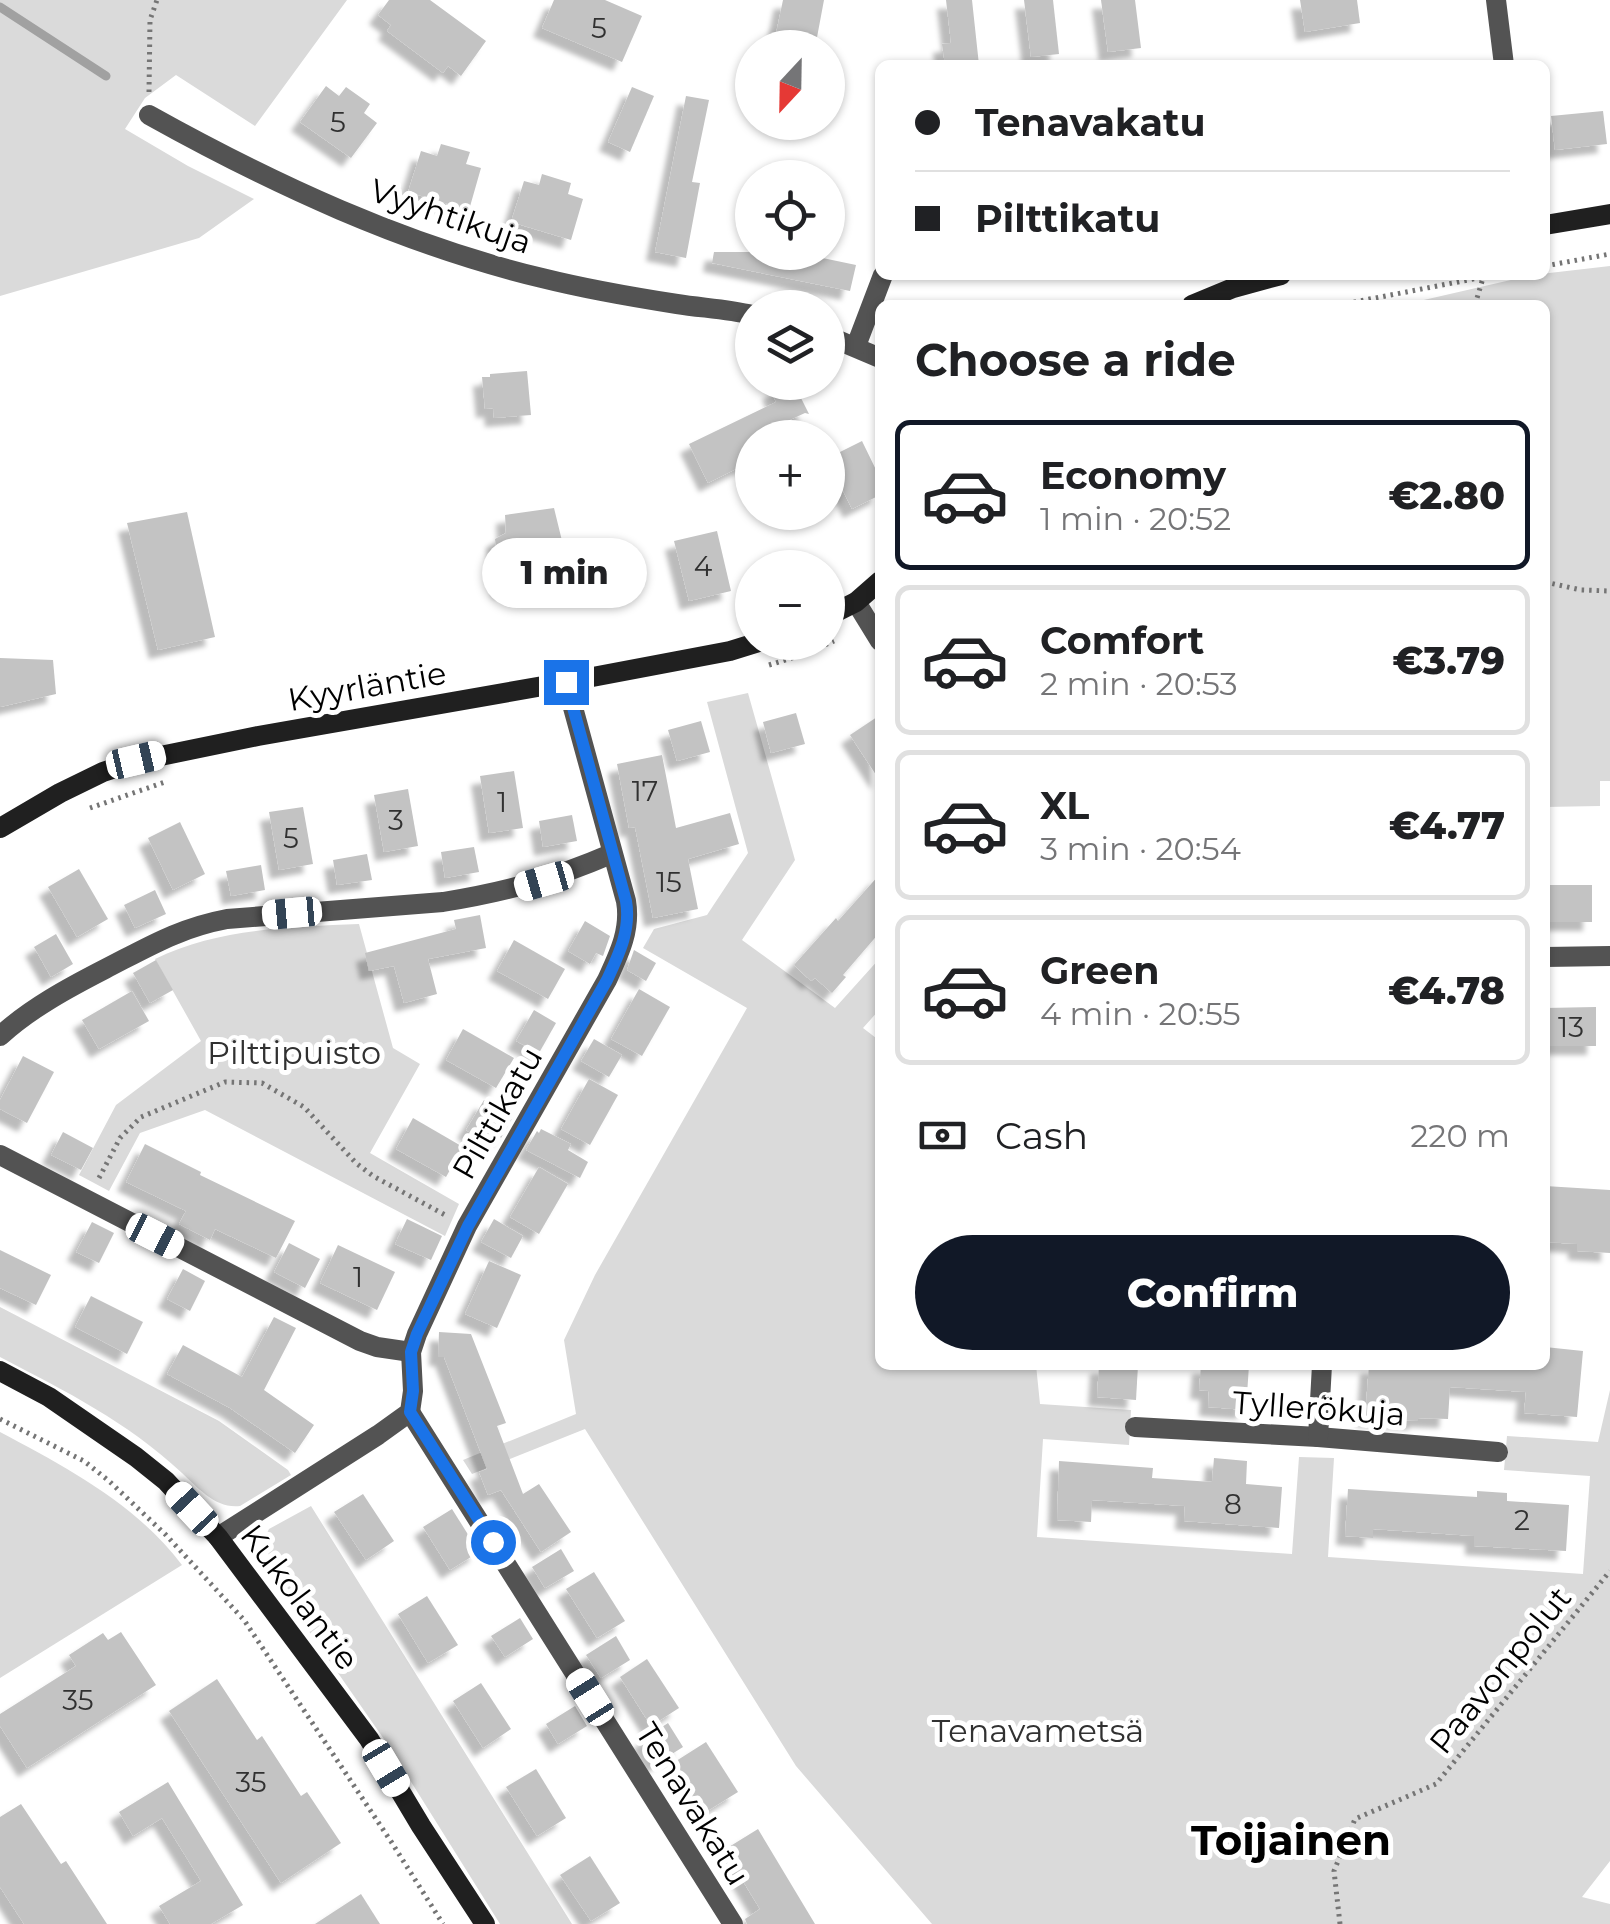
<!DOCTYPE html>
<meta charset="utf-8">
<style>
:root{--surface:#fff;--page:#f6f6f6;--text:#202124;--muted:#757577;--line:#e0e0e0;--accent:#111827}
body{margin:0;font-family:Montserrat,sans-serif;background:var(--page);color:var(--text);height:100vh;display:flex;flex-direction:column;font-size:38px;white-space:nowrap}
*{box-sizing:border-box;margin:0}
p{font-size:32px;color:var(--muted)}
.icon{flex:none;width:55px;height:55px;fill:none;stroke:currentColor;stroke-width:2;stroke-linecap:round;stroke-linejoin:round}
.map{position:relative;flex:1;overflow:hidden}
.sheet{position:absolute;left:875px;top:300px;width:675px;height:1070px;display:flex;flex-direction:column;background:var(--surface);border-radius:15px;box-shadow:0 2px 8px #0004}
.sheet>*{flex:none}
.guide{position:absolute;left:875px;top:60px;width:675px;height:220px;border-radius:15px;box-shadow:0 2px 8px #0004;display:grid;align-content:center;height:220px;padding:0 40px;background:var(--surface)}
.needle{width:65px;rotate:202deg}
.buttons{position:absolute;left:735px;top:30px;display:grid;gap:20px}
.buttons a{display:grid;place-items:center;width:110px;height:110px;border-radius:50%;background:var(--surface);box-shadow:0 2px 8px #0004;font-size:50px}
.end{position:absolute;width:45px;height:45px;margin:-22px;border:12px solid #1a73e8;background:#fff;box-shadow:0 0 0 5px #fff}
.from{border-radius:50%}
.bubble{position:absolute;height:70px;border-radius:35px;background:var(--surface);box-shadow:0 2px 8px #0004;font-size:32px;font-weight:800;line-height:70px;text-align:center}
.car{position:absolute;width:30px;height:60px;margin:-30px -15px;border-radius:12px;box-shadow:0 0 8px 2px #0007;background:linear-gradient(#fff 24%,#345 0 40%,#fff 0 76%,#345 0 86%,#fff 0)}
.guide b{display:flex;align-items:center;gap:35px;height:95px;font-size:38px}
.guide b+b{border-top:2px solid var(--line)}
.guide i{width:25px;height:25px;background:var(--text)}
ul{padding:0;list-style:none}
li{display:flex;align-items:center;gap:30px;height:150px;margin:0 20px 15px;padding:0 20px;border:5px solid var(--line);border-radius:15px}
li div{flex:1}
li b{display:block;font-size:38px}
li em{font-style:normal;font-weight:800}
li.current{border-color:var(--accent)}
li>.icon{width:90px;height:90px;stroke-width:1.5}
h2{padding:0 40px;font-size:45px;line-height:120px}
.pay{display:flex;align-items:center;gap:25px;height:110px;padding:0 40px;font-size:38px}
.pay p{margin-inline-start:auto}
.button{display:flex;gap:20px;margin-top:auto;padding:20px 40px}
.button a{flex:1;height:115px;border-radius:60px;background:var(--accent);color:#fff;font-size:40px;font-weight:800;line-height:115px;text-align:center}
.map>svg:first-child{display:block}
.green{fill:#dadada}
.lines{fill:none;stroke-linecap:round;stroke-linejoin:round}
.stream{stroke:#a1a1a1;stroke-width:9}
.building{fill:#c3c3c3;filter:url(#shadow)}
.path{stroke:#757575;stroke-width:5;stroke-dasharray:2.5 5;stroke-linecap:butt}
.street{stroke:#535353;stroke-width:20}
.secondary{stroke:#202020;stroke-width:20}
.route{stroke:#1a73e8;stroke-width:12}
.labels{text-anchor:middle;dominant-baseline:central;stroke-width:10;stroke-linejoin:round;paint-order:stroke}
.number-label{font-size:28px;fill:#313131}
.street-label{font-size:32px;fill:#000;stroke:#fff}
.park-label{font-size:32px;fill:#313131;stroke:#fff}
.district-label{font-size:42px;font-weight:bold;fill:#000;stroke:#fff}
</style>
<div class="map">
<svg width="1610" height="1924" viewBox="0 0 1610 1924">
<defs>
<filter id="shadow"><feDropShadow dx="-9" dy="9" stdDeviation="2.5" flood-color="#0004"/></filter>
</defs>
<rect width="100%" height="100%" fill="#fff"/>
<!-- green -->
<g class="green">
<path d="M 0,0 L 347,0 L 255,126 L 176,75 L 145,98 L 125,129 L 188,166 L 254,199 L 199,238 L 0,296 Z"/>
<path d="M 1610,266 L 1610,781 L 1600,781 L 1600,806 L 1545,807 L 1545,305 L 1402,305 L 1532,275 Z"/>
<path d="M 748,693 L 795,860 L 742,940 L 835,1008 L 880,958 L 880,1009 L 863,1028 L 880,1041 L 880,1365 L 1036,1365 L 1040,1404 L 1131,1410 L 1129,1445 L 1043,1439 L 1037,1537 L 1292,1554 L 1299,1457 L 1334,1458 L 1328,1557 L 1583,1574 L 1590,1476 L 1504,1470 L 1507,1436 L 1598,1442 L 1610,1390 L 1610,1861 L 1582,1897 L 1610,1904 L 1610,1924 L 932,1924 L 796,1766 L 585,1429 L 472,1474 L 463,1460 L 576,1414 L 564,1340 L 595,1275 L 747,1008 L 643,948 L 654,929 L 707,915 L 748,853 L 707,702 Z"/>
<path d="M 359,924 L 393,1048 L 420,1064 L 370,1153 L 459,1204 L 445,1236 L 205,1110 L 140,1133 L 109,1191 L 79,1175 L 116,1105 L 201,1041 L 155,959 C 218,928 291,927 359,924 Z"/>
<path d="M 0,1307 L 219,1421 L 288,1470 L 291,1475 L 240,1506 C 216,1509 198,1488 182,1473 C 126,1421 67,1392 0,1357 Z"/>
<path d="M 0,1432 C 66,1467 136,1504 182,1565 L 0,1678 Z"/>
<path d="M 311,1506 L 572,1924 L 500,1924 L 388,1745 L 263,1565 L 269,1557 L 265,1537 L 269,1529 Z"/>
</g>
<g class="lines">
<!-- stream -->
<path class="stream" d="M 0,7 L 106,76"/>
</g>
<!-- building -->
<g class="building">
<path d="M 389,0 L 430,0 L 486,41 L 461,76 L 448,66 L 443,73 L 387,31 L 391,25 L 378,15 Z"/>
<path d="M 554,0 L 605,0 L 642,16 L 622,62 L 542,28 Z"/>
<path d="M 783,0 L 824,0 L 815,48 L 773,48 Z"/>
<path d="M 946,0 L 972,0 L 979,65 L 945,65 L 942,44 L 951,43 Z"/>
<path d="M 1024,0 L 1053,0 L 1059,54 L 1031,57 Z"/>
<path d="M 1101,0 L 1135,0 L 1141,48 L 1108,52 Z"/>
<path d="M 1300,0 L 1357,0 L 1360,23 L 1305,32 Z"/>
<path d="M 326,86 L 339,96 L 346,87 L 370,104 L 364,113 L 377,123 L 351,158 L 300,122 Z"/>
<path d="M 632,87 L 654,96 L 630,152 L 608,142 Z"/>
<path d="M 686,96 L 709,100 L 692,182 L 700,183 L 686,258 L 655,252 Z"/>
<path d="M 1603,111 L 1607,144 L 1555,150 L 1551,116 Z"/>
<path d="M 441,144 L 470,152 L 466,164 L 481,168 L 469,210 L 408,192 L 421,151 L 437,156 Z"/>
<path d="M 542,174 L 571,183 L 568,194 L 583,199 L 571,240 L 511,222 L 524,181 L 539,185 Z"/>
<path d="M 714,252 L 794,252 L 856,265 L 850,291 L 712,263 Z"/>
<path d="M 527,371 L 531,415 L 494,418 L 493,408 L 485,409 L 482,377 L 490,377 L 490,374 Z"/>
<path d="M 788,382 L 793,382 L 809,414 L 805,413 L 752,437 L 752,461 L 708,483 L 689,444 L 776,402 L 771,391 Z"/>
<path d="M 862,441 L 880,478 L 880,495 L 852,509 L 831,466 L 838,463 L 834,455 Z"/>
<path d="M 554,508 L 564,549 L 547,551 L 550,577 L 534,575 L 538,590 L 501,589 L 495,539 L 506,533 L 505,515 Z"/>
<path d="M 187,512 L 215,637 L 158,650 L 127,523 Z"/>
<path d="M 717,531 L 731,591 L 689,601 L 674,541 Z"/>
<path d="M 0,658 L 53,660 L 56,694 L 0,707 Z"/>
<path d="M 796,713 L 805,744 L 771,753 L 763,722 Z"/>
<path d="M 880,715 L 880,781 L 850,735 Z"/>
<path d="M 701,721 L 710,752 L 677,761 L 668,730 Z"/>
<path d="M 662,755 L 676,828 L 730,813 L 739,844 L 688,859 L 698,909 L 653,918 L 635,827 L 629,828 L 617,764 Z"/>
<path d="M 514,771 L 523,828 L 489,833 L 480,776 Z"/>
<path d="M 408,789 L 418,846 L 384,852 L 374,795 Z"/>
<path d="M 303,807 L 313,864 L 279,870 L 269,812 Z"/>
<path d="M 572,815 L 577,841 L 543,847 L 539,821 Z"/>
<path d="M 180,822 L 205,874 L 173,890 L 148,838 Z"/>
<path d="M 474,847 L 479,872 L 445,878 L 441,852 Z"/>
<path d="M 367,854 L 372,880 L 337,885 L 333,860 Z"/>
<path d="M 261,865 L 265,890 L 231,896 L 226,871 Z"/>
<path d="M 79,869 L 108,919 L 77,937 L 48,887 Z"/>
<path d="M 880,874 L 880,932 L 843,975 L 846,977 L 832,993 L 815,978 L 811,981 L 794,965 L 836,918 L 838,921 Z"/>
<rect x="1545" y="885" width="47" height="37"/>
<path d="M 155,890 L 166,914 L 135,928 L 124,905 Z"/>
<path d="M 480,915 L 486,948 L 428,959 L 437,994 L 404,1003 L 394,966 L 369,971 L 365,953 L 456,929 L 454,920 Z"/>
<path d="M 585,921 L 610,936 L 603,956 L 596,953 L 590,964 L 568,951 Z"/>
<path d="M 56,934 L 73,964 L 51,977 L 34,947 Z"/>
<path d="M 514,940 L 565,969 L 548,999 L 497,971 Z"/>
<path d="M 634,950 L 656,963 L 646,981 L 627,970 Z"/>
<path d="M 156,960 L 173,990 L 150,1003 L 133,973 Z"/>
<path d="M 639,989 L 670,1007 L 642,1056 L 611,1039 Z"/>
<path d="M 132,991 L 149,1021 L 99,1049 L 82,1020 Z"/>
<path d="M 1596,1007 L 1596,1046 L 1545,1046 L 1545,1008 Z"/>
<path d="M 534,1010 L 556,1023 L 539,1053 L 516,1041 Z"/>
<path d="M 463,1029 L 514,1058 L 496,1088 L 446,1060 Z"/>
<path d="M 594,1039 L 622,1055 L 609,1077 L 581,1061 Z"/>
<path d="M 23,1056 L 54,1072 L 27,1123 L 0,1109 L 0,1100 Z"/>
<path d="M 589,1079 L 618,1095 L 590,1145 L 561,1129 Z"/>
<path d="M 484,1100 L 513,1117 L 501,1138 L 493,1134 L 487,1143 L 466,1130 Z"/>
<path d="M 413,1118 L 463,1147 L 446,1177 L 396,1149 Z"/>
<path d="M 541,1129 L 571,1144 L 568,1150 L 588,1162 L 580,1178 L 526,1150 L 537,1131 L 539,1133 Z"/>
<path d="M 63,1132 L 93,1148 L 81,1170 L 51,1155 Z"/>
<path d="M 145,1144 L 201,1172 L 200,1175 L 295,1221 L 276,1258 L 215,1229 L 210,1240 L 179,1224 L 186,1211 L 126,1182 Z"/>
<path d="M 539,1167 L 568,1184 L 539,1234 L 510,1217 Z"/>
<path d="M 1545,1186 L 1610,1190 L 1610,1253 L 1577,1251 L 1577,1244 L 1545,1242 Z"/>
<path d="M 407,1219 L 442,1236 L 431,1260 L 395,1244 Z"/>
<path d="M 494,1219 L 523,1236 L 511,1258 L 481,1242 Z"/>
<path d="M 92,1222 L 114,1233 L 99,1263 L 76,1252 Z"/>
<path d="M 289,1243 L 320,1259 L 305,1288 L 274,1272 Z"/>
<path d="M 338,1245 L 395,1272 L 377,1310 L 320,1283 Z"/>
<path d="M 0,1250 L 51,1275 L 36,1305 L 0,1288 Z"/>
<path d="M 489,1261 L 521,1275 L 497,1328 L 465,1314 Z"/>
<path d="M 183,1269 L 205,1281 L 190,1311 L 167,1299 Z"/>
<path d="M 91,1296 L 143,1322 L 127,1354 L 75,1327 Z"/>
<path d="M 274,1317 L 296,1328 L 264,1390 L 314,1425 L 295,1453 L 230,1408 L 167,1374 L 183,1345 L 242,1377 Z"/>
<path d="M 439,1332 L 471,1334 L 506,1423 L 497,1426 L 523,1494 L 539,1484 L 571,1532 L 541,1552 L 501,1490 L 488,1495 L 479,1472 L 487,1469 L 444,1357 L 438,1357 Z"/>
<path d="M 1545,1347 L 1583,1351 L 1577,1417 L 1524,1413 L 1526,1392 L 1450,1387 L 1448,1419 L 1418,1418 L 1418,1421 L 1365,1418 L 1369,1365 L 1545,1365 Z"/>
<path d="M 1099,1365 L 1138,1365 L 1136,1400 L 1097,1397 Z"/>
<path d="M 1201,1365 L 1249,1365 L 1246,1410 L 1208,1407 L 1209,1391 L 1199,1390 Z"/>
<path d="M 1214,1458 L 1247,1461 L 1246,1484 L 1282,1487 L 1279,1528 L 1184,1521 L 1185,1506 L 1092,1500 L 1091,1522 L 1057,1520 L 1059,1461 L 1153,1468 L 1152,1478 L 1212,1482 Z"/>
<path d="M 1348,1489 L 1477,1497 L 1477,1491 L 1507,1493 L 1507,1501 L 1569,1505 L 1566,1551 L 1474,1546 L 1474,1536 L 1373,1529 L 1373,1538 L 1345,1536 Z"/>
<path d="M 363,1494 L 394,1541 L 366,1560 L 334,1512 Z"/>
<path d="M 452,1509 L 479,1552 L 450,1570 L 423,1527 Z"/>
<path d="M 561,1549 L 574,1571 L 545,1588 L 532,1567 Z"/>
<path d="M 594,1572 L 625,1621 L 597,1638 L 566,1589 Z"/>
<path d="M 427,1596 L 458,1645 L 428,1663 L 398,1614 Z"/>
<path d="M 520,1618 L 533,1639 L 505,1657 L 491,1636 Z"/>
<path d="M 121,1632 L 156,1685 L 27,1768 L 0,1726 L 0,1714 L 76,1666 L 69,1655 L 103,1633 L 108,1640 Z"/>
<path d="M 616,1636 L 630,1660 L 601,1678 L 586,1655 Z"/>
<path d="M 647,1659 L 679,1708 L 651,1726 L 620,1677 Z"/>
<path d="M 217,1679 L 257,1740 L 262,1736 L 301,1796 L 307,1792 L 341,1843 L 281,1883 L 169,1711 Z"/>
<path d="M 481,1683 L 511,1729 L 483,1748 L 453,1701 Z"/>
<path d="M 575,1706 L 587,1726 L 558,1744 L 546,1724 Z"/>
<path d="M 668,1723 L 683,1747 L 656,1764 L 642,1740 Z"/>
<path d="M 706,1742 L 738,1792 L 704,1813 L 673,1763 Z"/>
<path d="M 536,1769 L 566,1818 L 537,1836 L 506,1787 Z"/>
<path d="M 168,1782 L 243,1905 L 211,1924 L 170,1924 L 159,1906 L 201,1881 L 162,1818 L 133,1836 L 119,1812 Z"/>
<path d="M 21,1804 L 61,1864 L 66,1861 L 107,1924 L 24,1924 L 0,1887 L 0,1817 Z"/>
<path d="M 758,1829 L 815,1924 L 747,1924 L 745,1919 L 760,1909 L 724,1850 Z"/>
<path d="M 590,1856 L 620,1903 L 591,1921 L 560,1875 Z"/>
<path d="M 361,1894 L 380,1924 L 315,1924 Z"/>
</g>
<g class="lines">
<!-- path -->
<g class="path">
<path d="M 149,92 L 150,20 L 157,0"/>
<path d="M 1545,266 L 1610,254"/>
<path d="M 1339,305 L 1494,275"/>
<path d="M 1475,305 L 1483,278"/>
<path d="M 1545,582 L 1581,590 L 1610,591"/>
<path d="M 769,665 L 798,656 L 834,641"/>
<path d="M 90,808 L 165,782"/>
<path d="M 99,1178 L 120,1138 L 141,1117 L 225,1082 L 262,1083 L 304,1107 L 356,1163 L 373,1176 L 447,1216"/>
<path d="M 0,1419 L 84,1461 L 109,1481 L 166,1535 L 244,1620 L 392,1843 L 443,1924"/>
<path d="M 1340,1924 L 1334,1871 L 1355,1819 L 1436,1784 L 1610,1571"/>
</g>
<!-- street -->
<g class="street">
<path d="M 1496,0 L 1504,65"/>
<path d="M 149,115 C 273,184 404,245 542,278 C 586,289 632,297 677,304 C 702,308 728,309 752,315"/>
<path d="M 828,336 L 880,358"/>
<path d="M 856,346 L 883,275"/>
<path d="M 856,602 L 880,641"/>
<path d="M 1545,957 L 1610,956"/>
<path d="M 0,1036 C 31,1008 68,988 105,969 C 148,947 179,928 227,919 L 443,902 C 505,892 553,879 611,854"/>
<path d="M 0,1155 L 360,1341 L 377,1347 L 411,1352"/>
<path d="M 410,1412 L 733,1924"/>
<path d="M 1135,1427 L 1318,1437 L 1498,1452"/>
<path d="M 1318,1437 L 1322,1365"/>
<path d="M 218,1537 L 378,1435 L 410,1412 L 413,1391 L 411,1352 L 417,1334 L 467,1226 L 607,980 C 619,954 631,930 626,901 L 566,682"/>
</g>
<!-- secondary -->
<g class="secondary">
<path d="M 1545,225 L 1610,214"/>
<path d="M 1192,305 L 1233,288 L 1281,275"/>
<path d="M 828,616 L 856,602 L 880,581"/>
<path d="M 0,828 L 60,793 L 103,772 L 136,761 L 258,736 L 566,682 L 730,651 L 759,642"/>
<path d="M 0,1371 L 49,1397 L 136,1457 L 166,1481 L 218,1537 L 369,1739 L 421,1826 L 485,1924"/>
</g>
</g>
<g class="lines">
<!-- route -->
<path class="route" d="M 493,1542 L 410,1412 L 413,1391 L 411,1352 L 417,1334 L 468,1226 L 607,980 C 619,954 631,930 626,901 L 566,682"/>
</g>
<g class="labels">
<!-- number labels -->
<g class="number-label">
<text x="599" y="28">5</text>
<text x="338" y="122">5</text>
<text x="703" y="566">4</text>
<text x="645" y="791">17</text>
<text x="502" y="802">1</text>
<text x="396" y="820">3</text>
<text x="291" y="838">5</text>
<text x="669" y="882">15</text>
<text x="1571" y="1027">13</text>
<text x="358" y="1277">1</text>
<text x="1233" y="1504">8</text>
<text x="1522" y="1520">2</text>
<text x="78" y="1700">35</text>
<text x="251" y="1782">35</text>
</g>
<!-- street labels -->
<g class="street-label">
<text transform="translate(451 216) rotate(19)">Vyyhtikuja</text>
<text transform="translate(367 686) rotate(-10)">Kyyrläntie</text>
<text transform="translate(497 1113) rotate(-60)">Pilttikatu</text>
<text transform="translate(1319 1408) rotate(4)">Tyllerökuja</text>
<text transform="translate(300 1597) rotate(53)">Kukolantie</text>
<text transform="translate(1500 1670) rotate(-51)">Paavonpolut</text>
<text transform="translate(693 1804) rotate(58)">Tenavakatu</text>
</g>
<!-- park labels -->
<g class="park-label">
<text x="294" y="1052">Pilttipuisto</text>
<text x="1038" y="1730">Tenavametsä</text>
</g>
<!-- district labels -->
<g class="district-label">
<text x="1291" y="1840">Toijainen</text>
</g>
</g>
</svg>
<div class="buttons">
<a><svg class="needle" viewBox="-14 -14 28 28"><path d="M0-13l5 13h-10z" fill="#e53935"/><path d="M0 13l5-13h-10z" fill="#757577"/></svg></a>
<a><svg class="icon" aria-label="locate" viewBox="0 0 24 24"><circle cx="12" cy="12" r="6"/><path d="M12 2v4M12 18v4M2 12h4M18 12h4"/></svg></a>
<a><svg class="icon" aria-label="layers" viewBox="0 0 24 24"><path d="M12 4l9 5-9 5-9-5zM3 14l9 5 9-5"/></svg></a>
<a>+</a>
<a>−</a>
</div>
<i class="end from" style="left:493px;top:1542px"></i>
<i class="end" style="left:566px;top:682px"></i>
<div class="bubble" style="left:482px;top:538px;width:165px">1 min</div>
<i class="car" style="left:136px;top:760px;rotate:77deg"></i>
<i class="car" style="left:544px;top:881px;rotate:254deg"></i>
<i class="car" style="left:292px;top:913px;rotate:265deg"></i>
<i class="car" style="left:155px;top:1236px;rotate:117deg"></i>
<i class="car" style="left:192px;top:1509px;rotate:317deg"></i>
<i class="car" style="left:590px;top:1697px;rotate:328deg"></i>
<i class="car" style="left:386px;top:1768px;rotate:149deg"></i>
<div class="guide">
<b><i class="from"></i>Tenavakatu</b>
<b><i></i>Pilttikatu</b>
</div>
<section class="sheet">
<h2>Choose a ride</h2>
<ul>
<li class="current"><svg class="icon" aria-label="car" viewBox="0 0 24 24"><path d="M5 17H2v-5l4-1 3-4h7l3 4 3 1v5h-3M9 17h6M6 11h13"/><circle cx="7" cy="17" r="2"/><circle cx="17" cy="17" r="2"/></svg><div><b>Economy</b><p>1 min · 20:52</p></div><em>€2.80</em></li>
<li><svg class="icon" aria-label="car" viewBox="0 0 24 24"><path d="M5 17H2v-5l4-1 3-4h7l3 4 3 1v5h-3M9 17h6M6 11h13"/><circle cx="7" cy="17" r="2"/><circle cx="17" cy="17" r="2"/></svg><div><b>Comfort</b><p>2 min · 20:53</p></div><em>€3.79</em></li>
<li><svg class="icon" aria-label="car" viewBox="0 0 24 24"><path d="M5 17H2v-5l4-1 3-4h7l3 4 3 1v5h-3M9 17h6M6 11h13"/><circle cx="7" cy="17" r="2"/><circle cx="17" cy="17" r="2"/></svg><div><b>XL</b><p>3 min · 20:54</p></div><em>€4.77</em></li>
<li><svg class="icon" aria-label="car" viewBox="0 0 24 24"><path d="M5 17H2v-5l4-1 3-4h7l3 4 3 1v5h-3M9 17h6M6 11h13"/><circle cx="7" cy="17" r="2"/><circle cx="17" cy="17" r="2"/></svg><div><b>Green</b><p>4 min · 20:55</p></div><em>€4.78</em></li>
</ul>
<div class="pay"><svg class="icon" aria-label="cash" viewBox="0 0 24 24"><path d="M3 7h18v10H3z"/><circle cx="12" cy="12" r="2"/></svg>Cash<p>220 m</p></div>
<div class="button"><a>Confirm</a></div>
</section>
</div>
